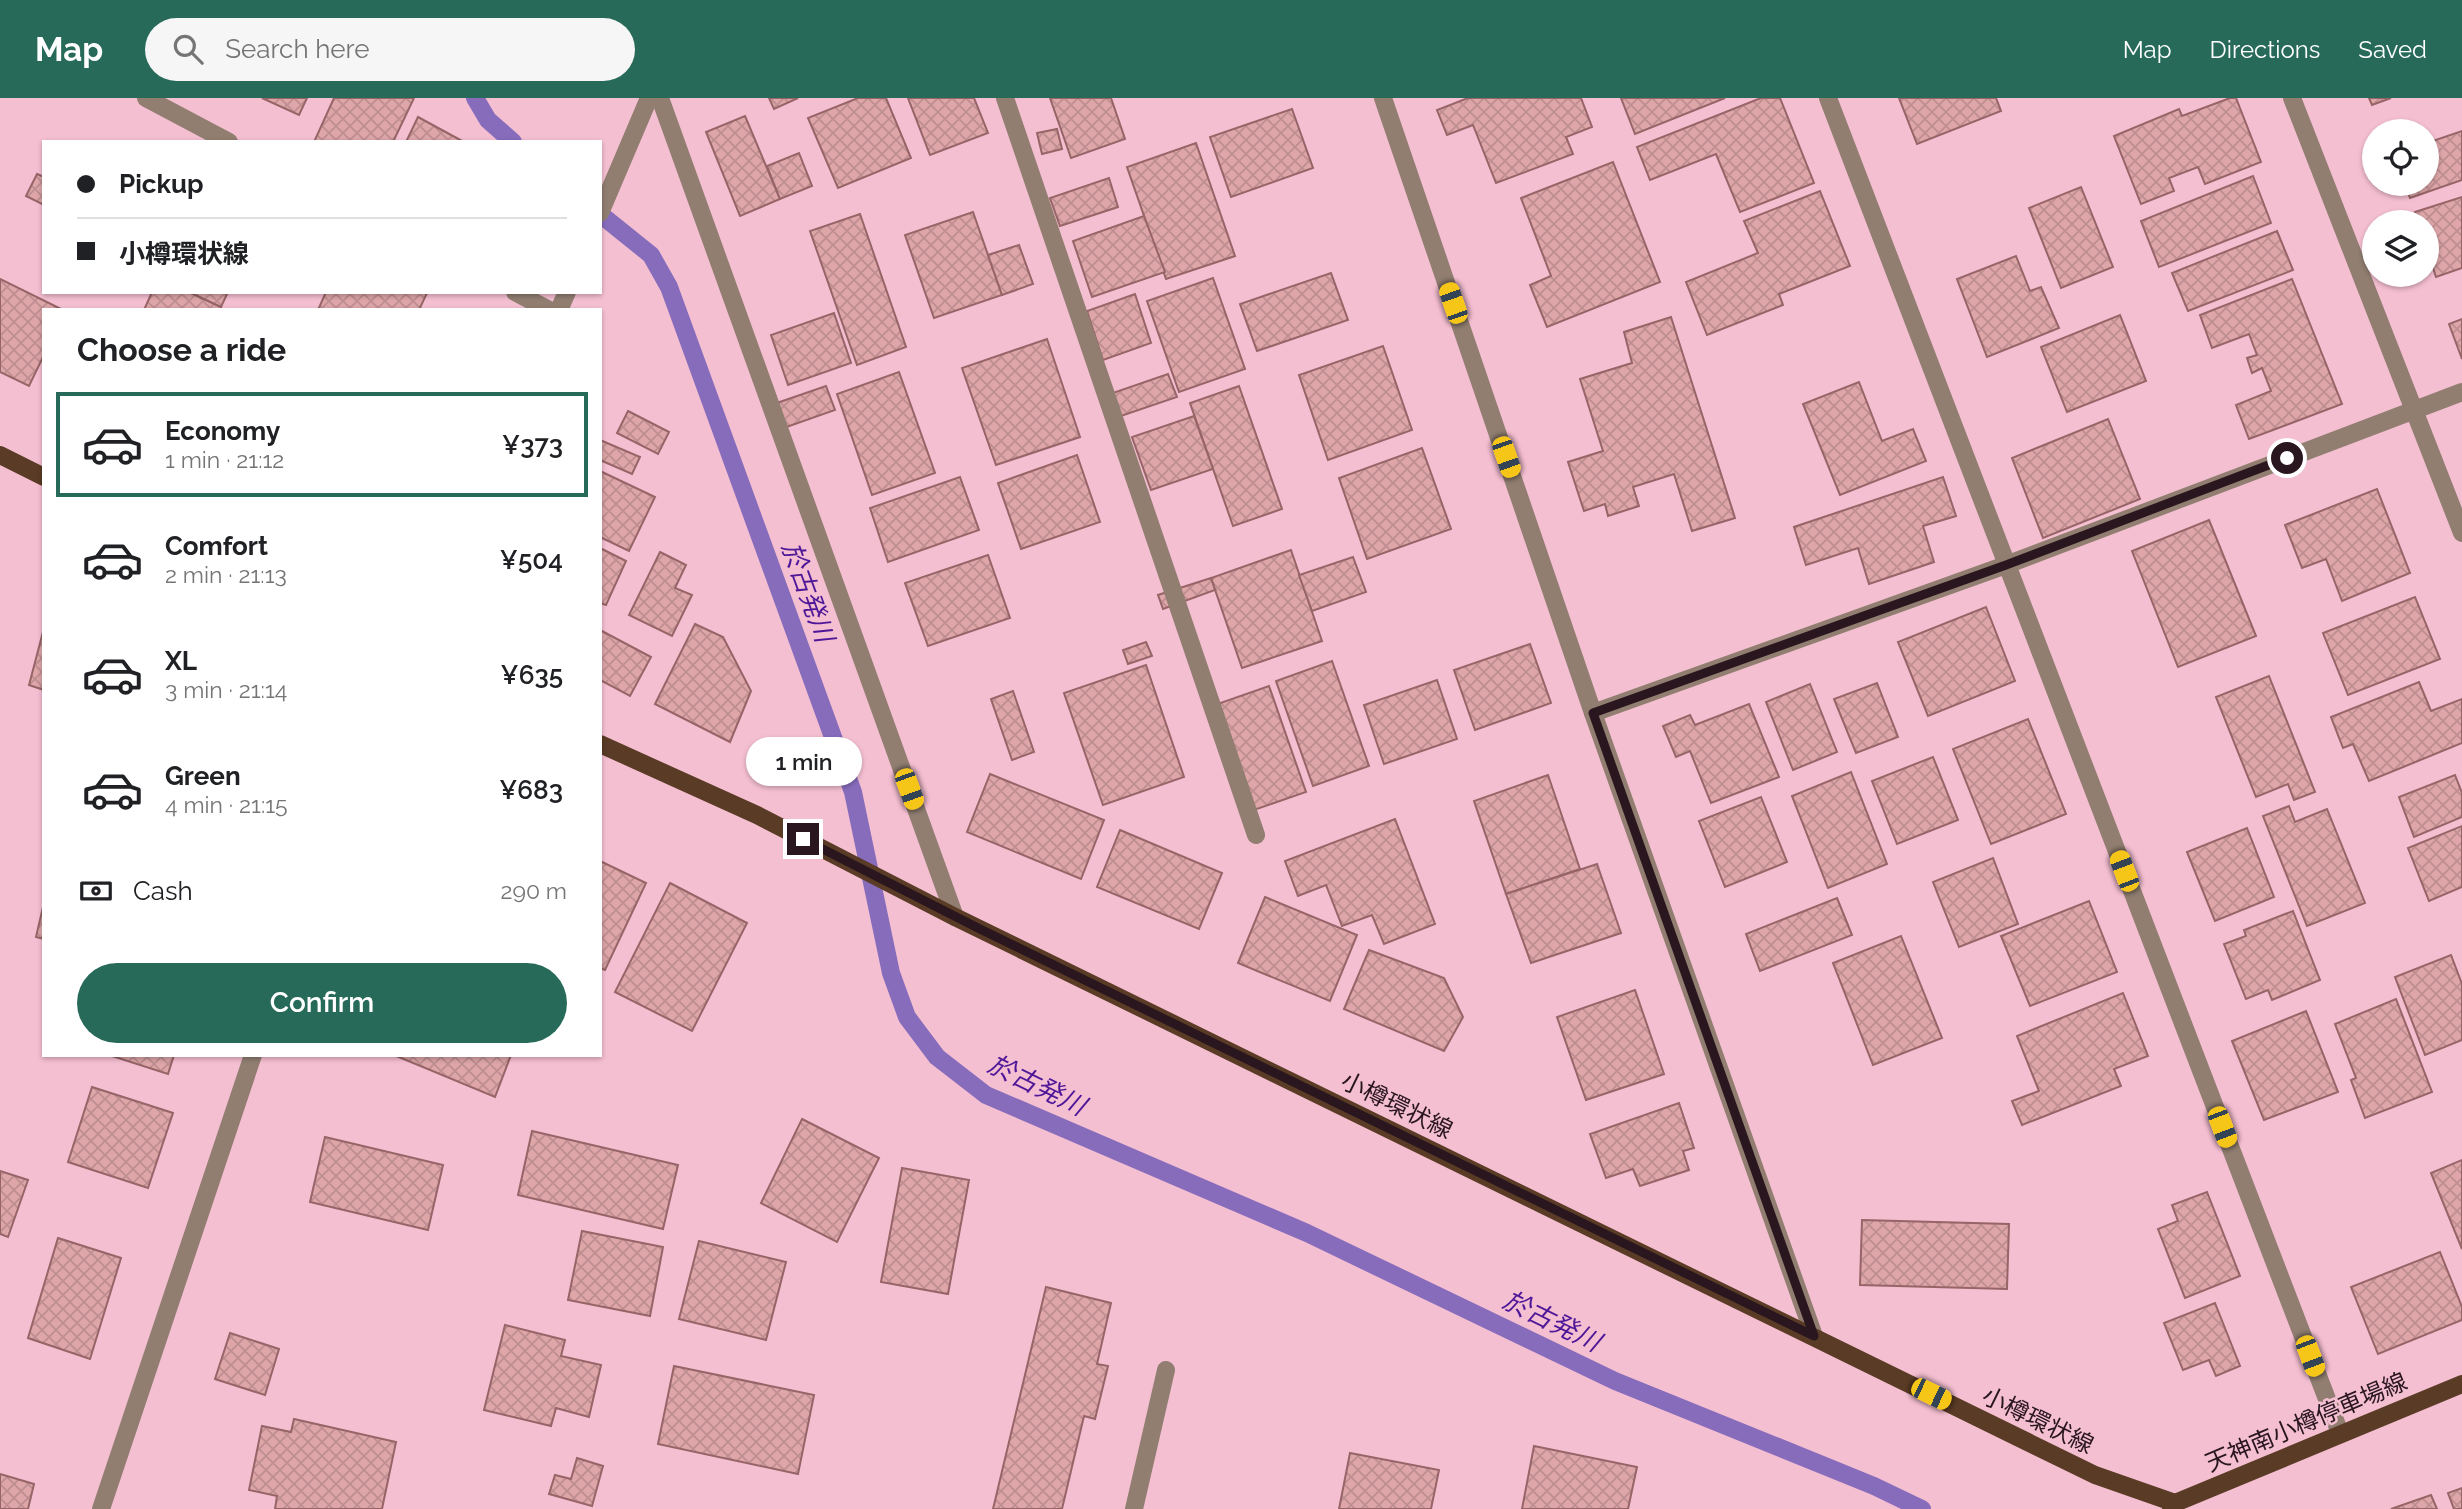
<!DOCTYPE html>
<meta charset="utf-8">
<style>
:root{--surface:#fff;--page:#f6f6f6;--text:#202124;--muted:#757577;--line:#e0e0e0;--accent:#276a5a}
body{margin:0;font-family:Raleway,"Noto Sans JP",sans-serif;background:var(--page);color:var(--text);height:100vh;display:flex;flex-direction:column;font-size:26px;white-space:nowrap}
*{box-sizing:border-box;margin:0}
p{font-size:23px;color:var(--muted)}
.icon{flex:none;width:38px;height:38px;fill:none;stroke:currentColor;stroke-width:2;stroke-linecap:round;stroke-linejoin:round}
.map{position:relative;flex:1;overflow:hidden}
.sheet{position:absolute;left:42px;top:210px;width:560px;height:749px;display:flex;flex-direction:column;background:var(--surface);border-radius:0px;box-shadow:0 2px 5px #0004}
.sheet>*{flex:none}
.hud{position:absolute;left:42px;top:42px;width:560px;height:154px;border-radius:0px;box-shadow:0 2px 5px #0004;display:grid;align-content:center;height:154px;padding:0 35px;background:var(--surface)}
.buttons{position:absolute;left:2362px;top:21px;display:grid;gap:14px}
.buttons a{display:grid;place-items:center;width:77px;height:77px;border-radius:50%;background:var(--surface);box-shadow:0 2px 5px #0004;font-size:35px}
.end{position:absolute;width:32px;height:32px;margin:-16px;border:9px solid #29161e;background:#fff;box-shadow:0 0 0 4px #fff}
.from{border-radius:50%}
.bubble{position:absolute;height:49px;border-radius:24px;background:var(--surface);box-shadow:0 2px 5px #0004;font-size:23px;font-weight:600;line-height:49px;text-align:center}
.car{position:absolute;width:21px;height:42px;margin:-21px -10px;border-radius:9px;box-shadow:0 0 5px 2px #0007;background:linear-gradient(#f5c518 24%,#345 0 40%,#f5c518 0 76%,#345 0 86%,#f5c518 0)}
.hud b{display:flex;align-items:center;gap:24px;height:66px;font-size:26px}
.hud b+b{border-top:2px solid var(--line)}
.hud i{width:18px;height:18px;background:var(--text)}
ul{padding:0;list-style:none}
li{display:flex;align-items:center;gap:21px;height:105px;margin:0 14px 10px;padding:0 21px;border:4px solid transparent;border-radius:0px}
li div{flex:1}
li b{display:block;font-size:26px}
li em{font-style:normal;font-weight:600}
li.on{border-color:var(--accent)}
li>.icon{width:63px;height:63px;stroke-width:1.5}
h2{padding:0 35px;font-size:32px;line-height:84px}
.pay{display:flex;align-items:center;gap:18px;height:77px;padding:0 35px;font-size:26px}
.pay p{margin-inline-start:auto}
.button{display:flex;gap:14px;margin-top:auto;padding:14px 35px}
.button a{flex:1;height:80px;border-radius:42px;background:var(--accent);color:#fff;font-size:28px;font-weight:600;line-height:80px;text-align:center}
header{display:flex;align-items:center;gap:42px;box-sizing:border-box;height:98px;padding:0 35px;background:var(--accent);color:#fff}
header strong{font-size:33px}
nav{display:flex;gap:38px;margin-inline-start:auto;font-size:24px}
.search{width:490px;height:63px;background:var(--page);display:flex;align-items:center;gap:18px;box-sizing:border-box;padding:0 24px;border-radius:38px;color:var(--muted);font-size:26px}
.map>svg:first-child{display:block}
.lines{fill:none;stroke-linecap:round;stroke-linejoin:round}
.stream{stroke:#876cbc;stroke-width:18}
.building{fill:url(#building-cross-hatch);stroke:#976467;stroke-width:2}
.minor{stroke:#917e71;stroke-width:18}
.major{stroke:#5a3b25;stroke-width:18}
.route{stroke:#29161e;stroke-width:9}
.labels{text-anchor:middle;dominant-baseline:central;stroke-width:5;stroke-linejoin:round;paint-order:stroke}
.street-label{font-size:24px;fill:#29161e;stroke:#f5bfd2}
.water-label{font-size:26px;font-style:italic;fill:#4e1798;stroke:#f5bfd2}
</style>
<header>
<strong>Map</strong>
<div class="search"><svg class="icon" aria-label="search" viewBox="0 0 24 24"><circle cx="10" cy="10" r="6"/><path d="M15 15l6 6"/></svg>Search here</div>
<nav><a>Map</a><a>Directions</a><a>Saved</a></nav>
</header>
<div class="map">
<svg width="2462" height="1411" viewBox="0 0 2462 1411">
<defs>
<pattern id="building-cross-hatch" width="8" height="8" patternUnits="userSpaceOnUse" patternTransform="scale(1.75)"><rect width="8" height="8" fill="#dea6a9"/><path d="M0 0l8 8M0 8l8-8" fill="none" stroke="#be8e91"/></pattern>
</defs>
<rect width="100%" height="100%" fill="#f5bfd2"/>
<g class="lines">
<!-- stream -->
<g class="stream">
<path d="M 475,0 L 488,22 L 513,44"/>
<path d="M 600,116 L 651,157 L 669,189 L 853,694 L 891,875 L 907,919 L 937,959 L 986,997 L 1307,1135 L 1615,1283 L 1874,1388 L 1922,1411"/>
</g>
</g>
<!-- building -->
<g class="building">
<path d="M 262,0 L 307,0 L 299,17 Z"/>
<path d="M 334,0 L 414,0 L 393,44 L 314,44 Z"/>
<path d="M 769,0 L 798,0 L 774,11 Z"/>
<path d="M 858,0 L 886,0 L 911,60 L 838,90 L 808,20 Z"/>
<path d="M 908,0 L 974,0 L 988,35 L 930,57 Z"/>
<path d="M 1050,0 L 1111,0 L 1125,41 L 1071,60 Z"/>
<path d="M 1468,0 L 1581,0 L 1592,29 L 1566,39 L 1573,56 L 1496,85 L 1473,27 L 1447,37 L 1437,12 Z"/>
<path d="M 1621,0 L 1725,0 L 1635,36 Z"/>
<path d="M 1761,0 L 1780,0 L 1814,85 L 1740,114 L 1716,56 L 1650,82 L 1637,49 Z"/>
<path d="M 1899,0 L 1996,0 L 2001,13 L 1917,46 Z"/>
<path d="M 2230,0 L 2236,0 L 2261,64 L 2205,86 L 2198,69 L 2169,80 L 2174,93 L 2141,106 L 2114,38 L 2179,11 L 2182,18 Z"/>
<path d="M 2369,0 L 2391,0 L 2372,7 Z"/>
<path d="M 1292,11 L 1313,70 L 1231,99 L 1210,39 Z"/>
<path d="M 745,18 L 780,101 L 740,118 L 706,34 Z"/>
<path d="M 418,19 L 464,44 L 406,44 Z"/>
<path d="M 1057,31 L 1062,51 L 1042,56 L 1037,35 Z"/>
<path d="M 2462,33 L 2462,82 L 2410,100 L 2405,86 L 2427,86 L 2427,45 Z"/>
<path d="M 1196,45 L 1235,158 L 1166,181 L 1127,69 Z"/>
<path d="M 799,55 L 812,88 L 780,101 L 767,68 Z"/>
<path d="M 1613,64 L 1660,184 L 1547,229 L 1530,187 L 1551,178 L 1521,100 Z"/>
<path d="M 37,76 L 44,79 L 44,107 L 26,98 Z"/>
<path d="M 2253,78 L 2271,125 L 2159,169 L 2141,123 Z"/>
<path d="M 1109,80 L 1118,109 L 1060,128 L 1050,100 Z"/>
<path d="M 2081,89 L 2113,169 L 2061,190 L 2029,110 Z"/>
<path d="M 1820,93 L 1850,168 L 1779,196 L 1783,207 L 1707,237 L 1686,184 L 1758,155 L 1744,123 Z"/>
<path d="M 2462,99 L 2462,170 L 2436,179 L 2427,151 L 2427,124 L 2418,124 L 2415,114 Z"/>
<path d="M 973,114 L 1002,197 L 934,220 L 905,137 Z"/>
<path d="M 860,116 L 906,249 L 857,267 L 810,133 Z"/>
<path d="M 1144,118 L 1165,174 L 1092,199 L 1073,143 Z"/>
<path d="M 2277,133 L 2293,172 L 2188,213 L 2172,175 Z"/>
<path d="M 1019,147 L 1033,186 L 1002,197 L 988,157 Z"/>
<path d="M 2016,158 L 2030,193 L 2041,189 L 2059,230 L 1987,259 L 1957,181 Z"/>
<path d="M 1331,175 L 1348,222 L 1257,253 L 1240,206 Z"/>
<path d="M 1213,180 L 1245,271 L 1179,294 L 1147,203 Z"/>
<path d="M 0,181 L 63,212 L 44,212 L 44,257 L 29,288 L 0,274 Z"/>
<path d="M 2292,181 L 2342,306 L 2249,341 L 2236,307 L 2271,293 L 2262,270 L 2252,275 L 2247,260 L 2257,257 L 2249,236 L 2212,250 L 2200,217 Z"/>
<path d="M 152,194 L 189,194 L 221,209 L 220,212 L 144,212 Z"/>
<path d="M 189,194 L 228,194 L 221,209 Z"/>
<path d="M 326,194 L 426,194 L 427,195 L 419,212 L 318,212 Z"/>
<path d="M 1135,196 L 1151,245 L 1103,262 L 1087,213 Z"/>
<path d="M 834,215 L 851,265 L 788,287 L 771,237 Z"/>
<path d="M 2120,217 L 2146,283 L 2067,314 L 2041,249 Z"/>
<path d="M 1671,219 L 1735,420 L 1692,433 L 1674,376 L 1633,389 L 1639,408 L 1608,418 L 1605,406 L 1584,413 L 1568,364 L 1603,353 L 1580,281 L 1632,265 L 1624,234 Z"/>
<path d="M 2462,221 L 2462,261 L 2449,226 Z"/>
<path d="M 1047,241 L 1080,339 L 996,367 L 962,270 Z"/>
<path d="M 1383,248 L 1412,332 L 1328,362 L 1299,277 Z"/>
<path d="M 899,274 L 935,375 L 872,397 L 837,296 Z"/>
<path d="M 1168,276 L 1177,299 L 1112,321 L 1104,298 Z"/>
<path d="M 1859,284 L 1882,343 L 1913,331 L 1926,363 L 1840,397 L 1803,306 Z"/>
<path d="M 826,288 L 835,312 L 781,331 L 774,306 Z"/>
<path d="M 1239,288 L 1282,411 L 1233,428 L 1190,305 Z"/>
<path d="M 628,313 L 669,334 L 658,356 L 617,335 Z"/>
<path d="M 1194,318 L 1213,371 L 1151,392 L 1132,339 Z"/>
<path d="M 2108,321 L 2140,401 L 2043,440 L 2012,360 Z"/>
<path d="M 600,342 L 640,359 L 632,376 L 600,362 Z"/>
<path d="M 1422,350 L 1451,431 L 1367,461 L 1339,380 Z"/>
<path d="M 1077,357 L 1100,424 L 1021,451 L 998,385 Z"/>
<path d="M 600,373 L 655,399 L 629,453 L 600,439 Z"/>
<path d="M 960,379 L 979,432 L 888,464 L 870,410 Z"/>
<path d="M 1943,379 L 1956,418 L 1923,428 L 1934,464 L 1869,486 L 1858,450 L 1806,467 L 1794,429 Z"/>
<path d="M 2377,391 L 2410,475 L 2342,503 L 2326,461 L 2302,470 L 2285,427 Z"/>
<path d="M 2209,422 L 2256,538 L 2178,569 L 2132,453 Z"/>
<path d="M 600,450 L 626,463 L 606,507 L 600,505 Z"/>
<path d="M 1291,452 L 1322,543 L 1242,570 L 1211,480 Z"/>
<path d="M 660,454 L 686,467 L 675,490 L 692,497 L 672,538 L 629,517 Z"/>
<path d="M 988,457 L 1010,520 L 928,548 L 905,485 Z"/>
<path d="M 1353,459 L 1366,494 L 1312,513 L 1299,477 Z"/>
<path d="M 1211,480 L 1215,492 L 1163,511 L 1158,497 Z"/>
<path d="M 2415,499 L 2440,561 L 2348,597 L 2323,535 Z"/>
<path d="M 1986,509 L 2015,583 L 1928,618 L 1898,544 Z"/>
<path d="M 695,526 L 723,539 L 751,593 L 730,644 L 655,606 Z"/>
<path d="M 44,530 L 44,592 L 29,587 Z"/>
<path d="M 600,532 L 651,559 L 630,598 L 600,582 Z"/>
<path d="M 1146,544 L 1152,558 L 1128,566 L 1123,552 Z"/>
<path d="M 1530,546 L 1551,605 L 1475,632 L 1454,572 Z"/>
<path d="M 1332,563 L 1369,668 L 1313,688 L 1276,583 Z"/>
<path d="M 1146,567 L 1184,679 L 1103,707 L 1064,595 Z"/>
<path d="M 2269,578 L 2315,694 L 2294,702 L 2288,686 L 2256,699 L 2216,599 Z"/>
<path d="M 1437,582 L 1457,641 L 1384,666 L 1364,607 Z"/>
<path d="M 2419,584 L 2431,613 L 2462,601 L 2462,645 L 2369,683 L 2353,646 L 2343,650 L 2331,619 Z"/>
<path d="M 1877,585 L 1898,639 L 1856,655 L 1834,601 Z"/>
<path d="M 1810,586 L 1837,654 L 1793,672 L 1766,604 Z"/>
<path d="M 1269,588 L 1306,694 L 1242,716 L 1206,610 Z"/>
<path d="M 1013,593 L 1034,654 L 1012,662 L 991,601 Z"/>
<path d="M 1749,606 L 1779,679 L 1711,705 L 1690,653 L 1676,659 L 1663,628 L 1690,617 L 1695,627 Z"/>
<path d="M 2028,621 L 2066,716 L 1991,746 L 1953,651 Z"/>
<path d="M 1933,659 L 1958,722 L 1897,746 L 1872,683 Z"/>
<path d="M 1851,674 L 1887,766 L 1828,790 L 1792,698 Z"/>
<path d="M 990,676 L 1104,722 L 1081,781 L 967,734 Z"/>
<path d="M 1548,677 L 1580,771 L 1506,796 L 1474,703 Z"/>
<path d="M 2455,677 L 2462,695 L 2462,719 L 2414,739 L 2399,699 Z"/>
<path d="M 1761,699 L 1787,764 L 1725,789 L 1699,723 Z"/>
<path d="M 2289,708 L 2295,724 L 2327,711 L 2365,805 L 2307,828 L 2263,718 Z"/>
<path d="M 1395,721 L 1435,826 L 1384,846 L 1372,817 L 1342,828 L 1326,787 L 1298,798 L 1285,763 Z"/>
<path d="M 2462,728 L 2462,789 L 2429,803 L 2408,750 Z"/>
<path d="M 2247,730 L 2274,799 L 2215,823 L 2187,754 Z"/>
<path d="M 1120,732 L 1222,775 L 1199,831 L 1097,789 Z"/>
<path d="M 1993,760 L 2018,826 L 1959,849 L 1933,784 Z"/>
<path d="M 600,763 L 646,785 L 605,872 L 600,870 Z"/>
<path d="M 1597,766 L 1621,835 L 1531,865 L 1506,796 Z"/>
<path d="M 670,785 L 747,825 L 692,933 L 615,894 Z"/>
<path d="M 1265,799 L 1357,837 L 1330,903 L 1238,865 Z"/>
<path d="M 1837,800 L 1852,837 L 1760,873 L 1746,836 Z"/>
<path d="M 2089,803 L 2117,874 L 2030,908 L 2001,838 Z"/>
<path d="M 43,809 L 44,809 L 44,841 L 36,839 Z"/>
<path d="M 2293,813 L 2320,882 L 2272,902 L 2268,892 L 2246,901 L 2224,846 L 2246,838 L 2244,832 Z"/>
<path d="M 1901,838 L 1942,940 L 1873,967 L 1833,865 Z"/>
<path d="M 1369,852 L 1444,880 L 1463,919 L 1444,953 L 1344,911 Z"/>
<path d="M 2451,857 L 2462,886 L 2462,942 L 2425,957 L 2395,879 Z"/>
<path d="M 1635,892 L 1664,976 L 1586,1002 L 1557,919 Z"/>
<path d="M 2123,895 L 2148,958 L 2114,971 L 2121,988 L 2022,1027 L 2012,1003 L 2039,993 L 2017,938 Z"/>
<path d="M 2396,901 L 2432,994 L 2365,1020 L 2351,982 L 2356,980 L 2335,926 Z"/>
<path d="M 2306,913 L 2338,994 L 2264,1022 L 2232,943 Z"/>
<path d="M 109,957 L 174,957 L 168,976 Z"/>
<path d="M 394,957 L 511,957 L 495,999 Z"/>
<path d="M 92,989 L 173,1015 L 148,1090 L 68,1064 Z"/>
<path d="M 1679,1005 L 1694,1050 L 1683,1053 L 1689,1072 L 1640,1088 L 1633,1071 L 1606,1080 L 1590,1036 Z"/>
<path d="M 802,1021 L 879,1060 L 837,1144 L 761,1105 Z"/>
<path d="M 532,1033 L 678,1067 L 663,1131 L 518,1097 Z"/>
<path d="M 325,1039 L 443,1067 L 428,1132 L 310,1104 Z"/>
<path d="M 2462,1062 L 2462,1151 L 2431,1075 Z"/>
<path d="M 902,1070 L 969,1082 L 948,1196 L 881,1184 Z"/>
<path d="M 0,1073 L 28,1082 L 8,1139 L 0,1136 Z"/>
<path d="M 2207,1094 L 2240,1178 L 2185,1200 L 2158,1131 L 2178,1123 L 2172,1107 Z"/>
<path d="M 1862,1122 L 2009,1126 L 2007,1191 L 1860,1187 Z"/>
<path d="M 582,1133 L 663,1149 L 650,1218 L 568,1202 Z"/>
<path d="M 58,1140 L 121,1160 L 90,1261 L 28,1240 Z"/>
<path d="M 699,1143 L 786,1164 L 766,1242 L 679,1221 Z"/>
<path d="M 2440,1154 L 2462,1209 L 2462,1222 L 2378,1256 L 2351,1189 Z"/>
<path d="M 1046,1189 L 1111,1205 L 1097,1266 L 1108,1268 L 1095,1321 L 1084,1318 L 1062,1411 L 993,1411 Z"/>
<path d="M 2215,1205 L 2240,1268 L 2216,1278 L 2209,1262 L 2183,1272 L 2164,1225 Z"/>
<path d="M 505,1227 L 565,1242 L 561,1258 L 601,1267 L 589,1319 L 556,1310 L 551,1328 L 484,1312 Z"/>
<path d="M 230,1235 L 279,1251 L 265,1297 L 215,1281 Z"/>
<path d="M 674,1268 L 814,1297 L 798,1376 L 658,1346 Z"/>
<path d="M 294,1321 L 396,1344 L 382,1411 L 275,1411 L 277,1398 L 249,1392 L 262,1328 L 291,1334 Z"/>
<path d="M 1534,1348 L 1637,1369 L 1628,1411 L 1522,1411 Z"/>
<path d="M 1350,1355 L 1439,1372 L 1431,1411 L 1339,1411 Z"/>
<path d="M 577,1360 L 603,1368 L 592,1408 L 549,1396 L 555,1377 L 571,1381 Z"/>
<path d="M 0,1376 L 34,1386 L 28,1411 L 0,1411 Z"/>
<path d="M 2462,1390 L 2462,1411 L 2454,1411 L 2448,1395 Z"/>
<path d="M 2431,1397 L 2437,1411 L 2391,1411 Z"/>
</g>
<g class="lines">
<!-- minor -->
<g class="minor">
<path d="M 146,0 L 229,44"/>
<path d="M 660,0 L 955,819"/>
<path d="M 1005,0 L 1256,737"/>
<path d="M 1383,0 L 1593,615 L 1814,1238"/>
<path d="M 1828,0 L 2340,1335"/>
<path d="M 2292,0 L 2462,435"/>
<path d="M 600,115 L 649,0"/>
<path d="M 515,194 L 549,212"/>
<path d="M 559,212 L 567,194"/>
<path d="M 1593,615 L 2006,467 L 2462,294"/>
<path d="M 101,1411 L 253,957"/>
<path d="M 1134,1411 L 1166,1272"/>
</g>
<!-- major -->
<g class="major">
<path d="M 0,357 L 44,379"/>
<path d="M 600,646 L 757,717 L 955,819 L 2095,1377 L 2175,1405"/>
<path d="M 2171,1411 L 2175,1405 L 2462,1286"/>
</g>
</g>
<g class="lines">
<!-- route -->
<path class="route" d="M 803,741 L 980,831 L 1814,1238 L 1593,615 L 2006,467 L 2287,360"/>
</g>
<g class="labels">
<!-- street labels -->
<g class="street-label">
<text transform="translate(1397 1007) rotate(26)">小樽環状線</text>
<text transform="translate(2038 1322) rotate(26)">小樽環状線</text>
<text transform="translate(2306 1324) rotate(-23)">天神南小樽停車場線</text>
</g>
<!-- water labels -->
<g class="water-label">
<text transform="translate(808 494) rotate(70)">於古発川</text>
<text transform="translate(1037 987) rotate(26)">於古発川</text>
<text transform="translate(1552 1223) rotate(26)">於古発川</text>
</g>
</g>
</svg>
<div class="buttons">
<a><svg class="icon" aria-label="locate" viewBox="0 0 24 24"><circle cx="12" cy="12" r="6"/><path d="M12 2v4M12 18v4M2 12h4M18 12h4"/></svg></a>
<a><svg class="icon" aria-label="layers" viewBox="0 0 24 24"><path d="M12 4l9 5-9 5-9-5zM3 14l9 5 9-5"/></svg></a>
</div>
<i class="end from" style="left:2287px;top:360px"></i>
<i class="end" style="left:803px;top:741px"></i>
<div class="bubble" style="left:746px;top:639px;width:116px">1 min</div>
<i class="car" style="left:1453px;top:205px;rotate:341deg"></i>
<i class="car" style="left:1506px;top:359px;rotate:161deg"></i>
<i class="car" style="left:909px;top:691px;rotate:160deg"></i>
<i class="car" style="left:2124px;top:773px;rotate:339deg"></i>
<i class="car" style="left:2222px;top:1029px;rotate:159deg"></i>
<i class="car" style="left:2310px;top:1258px;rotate:159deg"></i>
<i class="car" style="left:1931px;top:1296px;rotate:116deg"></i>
<div class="hud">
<b><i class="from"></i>Pickup</b>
<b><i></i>小樽環状線</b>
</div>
<section class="sheet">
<h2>Choose a ride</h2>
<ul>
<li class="on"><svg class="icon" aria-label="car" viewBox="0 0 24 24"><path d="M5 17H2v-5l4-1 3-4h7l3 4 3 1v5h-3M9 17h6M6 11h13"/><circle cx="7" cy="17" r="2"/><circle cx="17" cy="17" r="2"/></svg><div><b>Economy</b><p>1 min · 21:12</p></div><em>¥373</em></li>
<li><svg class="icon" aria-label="car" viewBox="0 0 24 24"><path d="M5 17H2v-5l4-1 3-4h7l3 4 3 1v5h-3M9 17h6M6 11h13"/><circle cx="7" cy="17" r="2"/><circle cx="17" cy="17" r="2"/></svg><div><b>Comfort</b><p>2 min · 21:13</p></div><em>¥504</em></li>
<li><svg class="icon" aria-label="car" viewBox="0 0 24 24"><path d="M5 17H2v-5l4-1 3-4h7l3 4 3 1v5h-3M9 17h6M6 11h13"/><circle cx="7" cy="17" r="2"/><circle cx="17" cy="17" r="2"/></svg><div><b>XL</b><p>3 min · 21:14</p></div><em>¥635</em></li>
<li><svg class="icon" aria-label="car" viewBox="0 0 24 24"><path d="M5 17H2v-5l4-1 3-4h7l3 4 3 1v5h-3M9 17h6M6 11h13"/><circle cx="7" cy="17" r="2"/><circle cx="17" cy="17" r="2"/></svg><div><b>Green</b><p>4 min · 21:15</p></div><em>¥683</em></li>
</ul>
<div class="pay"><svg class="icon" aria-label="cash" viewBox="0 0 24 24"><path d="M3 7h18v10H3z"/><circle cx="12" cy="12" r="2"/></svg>Cash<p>290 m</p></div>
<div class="button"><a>Confirm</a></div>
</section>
</div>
